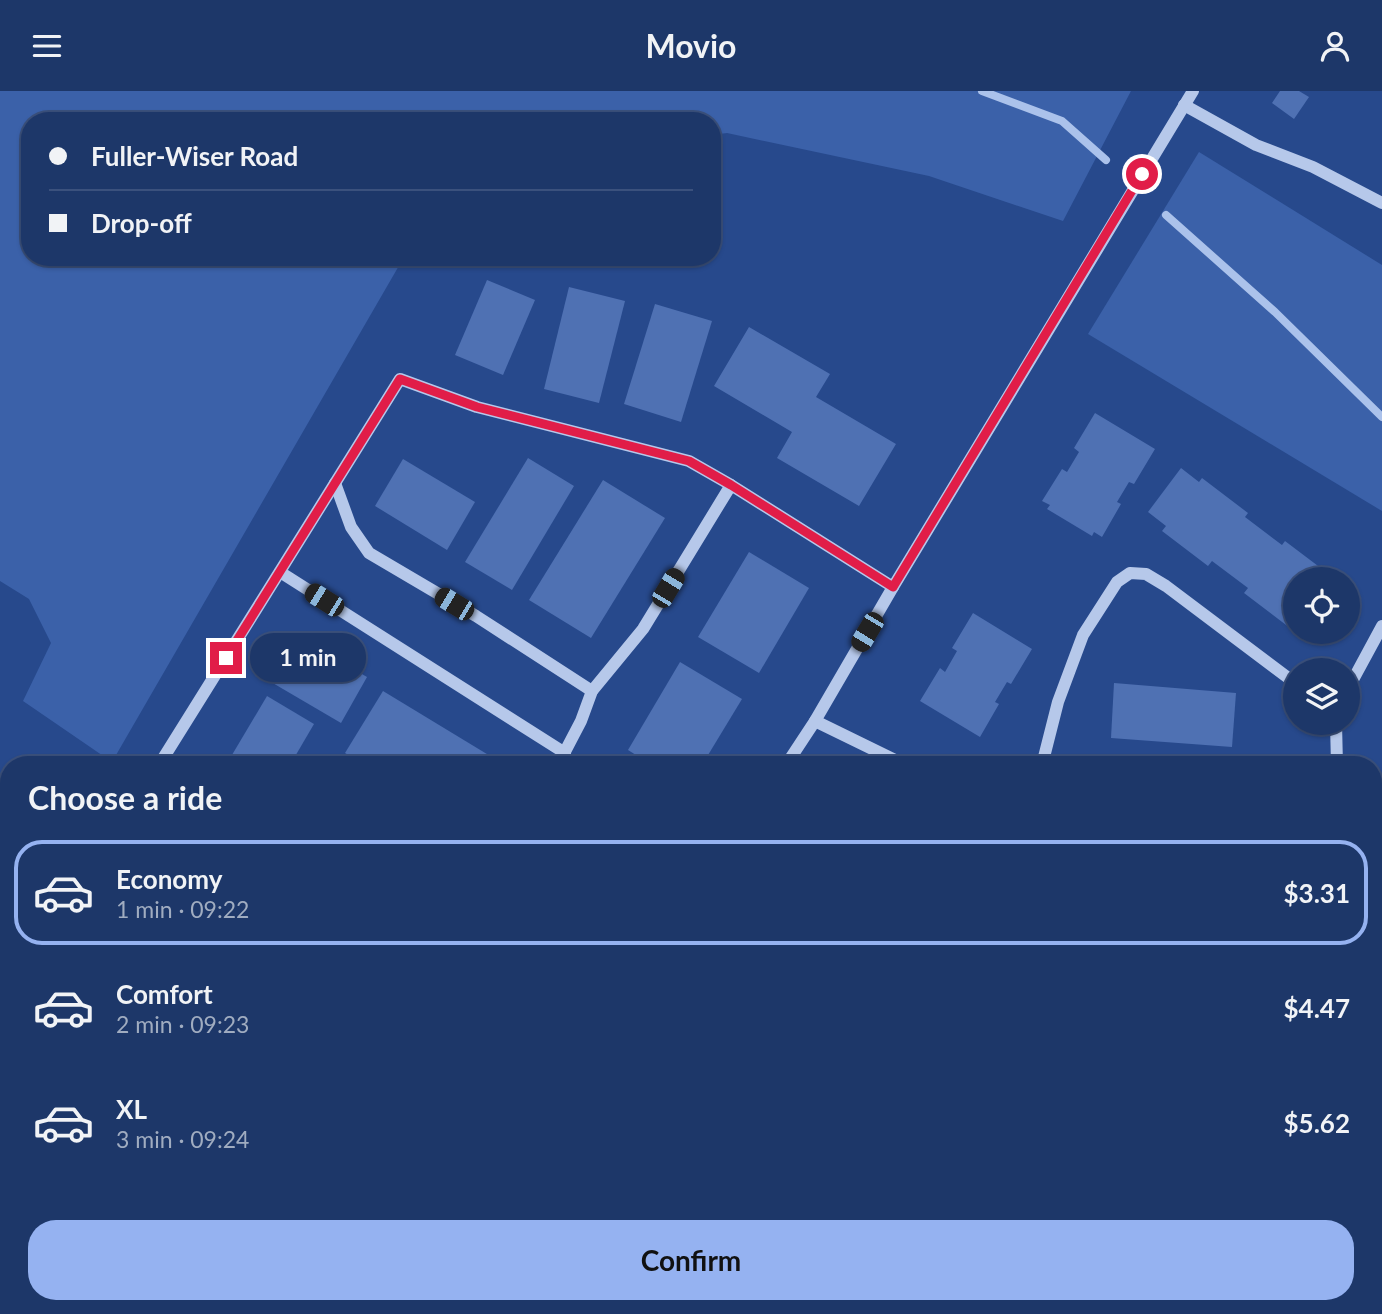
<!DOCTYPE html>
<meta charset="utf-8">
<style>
:root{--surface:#1d3769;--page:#253f6f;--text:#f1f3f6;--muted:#a0acc0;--line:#3b517d;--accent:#95b2f1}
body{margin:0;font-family:Lato,sans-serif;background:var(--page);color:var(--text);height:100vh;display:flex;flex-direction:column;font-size:26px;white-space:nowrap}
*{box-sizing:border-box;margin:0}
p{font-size:23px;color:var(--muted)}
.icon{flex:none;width:38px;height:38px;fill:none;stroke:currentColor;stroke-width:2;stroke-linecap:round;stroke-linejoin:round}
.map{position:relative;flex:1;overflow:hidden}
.sheet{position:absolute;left:0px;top:665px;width:1382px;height:558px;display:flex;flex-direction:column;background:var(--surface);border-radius:28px 28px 0 0;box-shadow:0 2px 5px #0004,0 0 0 2px var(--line)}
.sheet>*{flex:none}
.banner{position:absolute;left:21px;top:21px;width:700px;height:154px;border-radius:28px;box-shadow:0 2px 5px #0004,0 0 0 2px var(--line);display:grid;align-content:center;height:154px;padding:0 28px;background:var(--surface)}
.fabs{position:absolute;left:1283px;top:476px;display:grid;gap:14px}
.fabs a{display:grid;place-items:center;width:77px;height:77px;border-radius:50%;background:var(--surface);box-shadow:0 2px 5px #0004,0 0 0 2px var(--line);font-size:35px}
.end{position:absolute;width:32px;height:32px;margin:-16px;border:9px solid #e11d48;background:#fff;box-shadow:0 0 0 4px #fff}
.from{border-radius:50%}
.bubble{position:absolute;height:49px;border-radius:24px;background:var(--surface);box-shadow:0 2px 5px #0004,0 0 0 2px var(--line);font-size:23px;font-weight:700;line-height:49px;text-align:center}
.car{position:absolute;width:21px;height:42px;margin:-21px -10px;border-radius:9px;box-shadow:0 0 5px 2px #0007;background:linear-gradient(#222 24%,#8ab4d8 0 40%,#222 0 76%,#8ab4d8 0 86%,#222 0)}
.banner b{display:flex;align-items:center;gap:24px;height:66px;font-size:26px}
.banner b+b{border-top:2px solid var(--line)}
.banner i{width:18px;height:18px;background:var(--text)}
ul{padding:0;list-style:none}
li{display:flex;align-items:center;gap:21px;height:105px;margin:0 14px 10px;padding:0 14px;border:4px solid transparent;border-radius:28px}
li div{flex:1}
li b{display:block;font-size:26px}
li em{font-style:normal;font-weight:700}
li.selected{border-color:var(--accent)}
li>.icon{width:63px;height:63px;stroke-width:1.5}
h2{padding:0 28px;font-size:32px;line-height:84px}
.primary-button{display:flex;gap:14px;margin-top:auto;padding:14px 28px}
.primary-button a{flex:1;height:80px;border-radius:28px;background:var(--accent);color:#111;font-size:28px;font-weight:700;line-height:80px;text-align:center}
header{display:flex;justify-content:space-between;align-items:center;height:91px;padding:0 28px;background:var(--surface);font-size:32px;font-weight:700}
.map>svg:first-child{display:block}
.green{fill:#3b61a9}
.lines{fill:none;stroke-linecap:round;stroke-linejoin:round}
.stream{stroke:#abc2eb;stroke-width:8}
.building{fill:#4f71b3}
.minor{stroke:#b6c8ea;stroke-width:12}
.route{stroke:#e11d48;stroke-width:9}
</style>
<header><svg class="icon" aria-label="menu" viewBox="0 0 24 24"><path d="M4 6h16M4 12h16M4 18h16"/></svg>Movio<svg class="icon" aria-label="person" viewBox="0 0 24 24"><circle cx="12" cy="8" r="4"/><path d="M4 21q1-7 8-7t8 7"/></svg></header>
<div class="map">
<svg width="1382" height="1223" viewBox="0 0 1382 1223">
<rect width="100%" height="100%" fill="#27498c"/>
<!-- green -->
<g class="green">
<path d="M 0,0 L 1131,0 L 1063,130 L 929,85 L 727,42 L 712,44 L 712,30 L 30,30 L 30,166 L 404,166 L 112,671 L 23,610 L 51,552 L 29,508 L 0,490 Z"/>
<path d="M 1199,61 L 1382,174 L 1382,420 L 1088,243 Z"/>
</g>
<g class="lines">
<!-- stream -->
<g class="stream">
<path d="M 982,0 L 1062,30 L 1106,69"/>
<path d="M 1166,124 L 1275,221 L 1382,326"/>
</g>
</g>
<!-- building -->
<g class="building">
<path d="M 1280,0 L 1299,0 L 1309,6 L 1294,28 L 1272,12 Z"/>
<path d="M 487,189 L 535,209 L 503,284 L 455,264 Z"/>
<path d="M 569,196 L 625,210 L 599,312 L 544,298 Z"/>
<path d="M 655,213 L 712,230 L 681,331 L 624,313 Z"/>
<path d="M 749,236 L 830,283 L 816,306 L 896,353 L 859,415 L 777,367 L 792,341 L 714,295 Z"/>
<path d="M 1095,322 L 1155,358 L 1134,393 L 1129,391 L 1117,411 L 1121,413 L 1102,446 L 1094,441 L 1092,445 L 1047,418 L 1050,414 L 1042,410 L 1062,378 L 1067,381 L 1079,361 L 1074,357 Z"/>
<path d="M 528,367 L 574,395 L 512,499 L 465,471 Z"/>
<path d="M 403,368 L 475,411 L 447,459 L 375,415 Z"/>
<path d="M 1181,377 L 1199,391 L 1202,387 L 1248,422 L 1245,426 L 1282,454 L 1285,450 L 1330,484 L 1327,488 L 1295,488 L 1295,533 L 1294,532 L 1290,537 L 1244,502 L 1248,497 L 1212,470 L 1208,475 L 1162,440 L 1166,435 L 1148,421 Z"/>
<path d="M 603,389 L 665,427 L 591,547 L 529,509 Z"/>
<path d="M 749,461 L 809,497 L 759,582 L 698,546 Z"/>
<path d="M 973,522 L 1032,558 L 1011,593 L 1007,591 L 995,611 L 999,613 L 980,646 L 920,610 L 940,577 L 945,581 L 957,560 L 952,557 Z"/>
<path d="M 297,545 L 367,586 L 341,632 L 271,591 Z"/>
<path d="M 680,571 L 742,608 L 702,674 L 652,674 L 628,659 Z"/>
<path d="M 1114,592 L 1236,602 L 1232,656 L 1111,647 Z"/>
<path d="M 383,600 L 505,674 L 365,674 L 345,662 Z"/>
<path d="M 267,605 L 314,633 L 290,674 L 226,674 Z"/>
<path d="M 1374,834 L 1382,839 L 1382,884 L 1374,880 Z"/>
<path d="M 1374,891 L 1382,896 L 1382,944 L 1374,939 Z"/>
<path d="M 1374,950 L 1382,955 L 1382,959 L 1374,972 Z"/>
<path d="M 9,993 L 9,1095 L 0,1110 L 0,995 Z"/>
<path d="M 1382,1083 L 1382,1109 L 1374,1104 L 1374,1096 Z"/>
<path d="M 1382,1156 L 1382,1223 L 1357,1223 L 1346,1217 L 1347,1214 L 1374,1214 L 1374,1170 Z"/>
<path d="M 316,1214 L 347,1214 L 342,1223 L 330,1223 Z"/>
<path d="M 663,1214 L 670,1214 L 684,1223 L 658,1223 Z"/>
<path d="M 852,1214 L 902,1214 L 897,1223 L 866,1223 Z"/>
<path d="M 1022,1214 L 1087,1214 L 1082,1223 L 1016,1223 Z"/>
<path d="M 1150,1214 L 1197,1214 L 1211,1223 L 1145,1223 Z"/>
<path d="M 1216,1214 L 1232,1214 L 1227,1221 Z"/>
</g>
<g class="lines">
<!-- minor -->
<g class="minor">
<path d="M 1184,14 L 1256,54 L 1313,76 L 1382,112"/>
<path d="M 335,392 L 351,436 L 369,462 L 476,525 L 592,600"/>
<path d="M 280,481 L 565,662"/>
<path d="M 1348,598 L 1382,535"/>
<path d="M 815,630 L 905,674"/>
<path d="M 1336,632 L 1337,674"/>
<path d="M 159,674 L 400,288 L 477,316 L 689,370 L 731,394 L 893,496"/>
<path d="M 558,674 L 581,630 L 592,600 L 643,538 L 731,394"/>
<path d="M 786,674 L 815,630 L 893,496 L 1193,0"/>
<path d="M 1042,674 L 1058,611 L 1083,544 L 1117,491 L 1130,482 L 1146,483 L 1166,495 L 1295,592"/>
<path d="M 1374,714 L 1382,714"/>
<path d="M 0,958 L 9,955"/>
<path d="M 1374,1056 L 1382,1044"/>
<path d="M 0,1181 L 9,1167"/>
<path d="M 104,1214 L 118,1223"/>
<path d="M 244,1214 L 258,1223"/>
<path d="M 765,1214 L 779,1223"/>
<path d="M 1274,1214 L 1289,1223"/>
<path d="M 31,1223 L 36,1214"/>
<path d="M 382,1223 L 387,1214"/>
<path d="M 448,1223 L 453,1214"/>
<path d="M 947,1223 L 953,1214"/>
</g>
</g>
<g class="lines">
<!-- route -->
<path class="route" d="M 226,567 L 400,288 L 477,316 L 689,370 L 731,394 L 893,496 L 1142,83"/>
</g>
</svg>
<div class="fabs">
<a><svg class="icon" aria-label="locate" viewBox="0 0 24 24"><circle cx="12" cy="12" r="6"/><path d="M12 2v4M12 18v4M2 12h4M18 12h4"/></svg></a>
<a><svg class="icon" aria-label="layers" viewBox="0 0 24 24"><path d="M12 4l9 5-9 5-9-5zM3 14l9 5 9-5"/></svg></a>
</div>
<i class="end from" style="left:1142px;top:83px"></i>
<i class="end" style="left:226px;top:567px"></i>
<div class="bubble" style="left:250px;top:542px;width:116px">1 min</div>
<i class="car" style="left:668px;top:497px;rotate:31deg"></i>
<i class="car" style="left:324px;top:509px;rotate:302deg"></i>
<i class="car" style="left:454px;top:513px;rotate:301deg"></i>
<i class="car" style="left:867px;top:541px;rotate:211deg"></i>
<div class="banner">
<b><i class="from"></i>Fuller-Wiser Road</b>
<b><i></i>Drop-off</b>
</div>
<section class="sheet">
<h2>Choose a ride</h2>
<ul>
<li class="selected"><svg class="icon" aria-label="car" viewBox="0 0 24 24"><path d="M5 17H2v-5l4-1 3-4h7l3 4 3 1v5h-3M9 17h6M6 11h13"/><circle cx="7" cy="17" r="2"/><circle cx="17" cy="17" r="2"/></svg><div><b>Economy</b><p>1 min · 09:22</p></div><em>$3.31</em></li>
<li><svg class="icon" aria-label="car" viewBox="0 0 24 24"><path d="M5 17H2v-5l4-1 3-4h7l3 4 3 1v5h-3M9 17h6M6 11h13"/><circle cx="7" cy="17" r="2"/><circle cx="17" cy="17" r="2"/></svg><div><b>Comfort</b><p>2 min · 09:23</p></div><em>$4.47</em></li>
<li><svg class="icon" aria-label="car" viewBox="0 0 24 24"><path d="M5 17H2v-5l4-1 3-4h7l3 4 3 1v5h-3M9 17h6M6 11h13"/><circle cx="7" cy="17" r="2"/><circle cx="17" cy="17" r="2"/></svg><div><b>XL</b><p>3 min · 09:24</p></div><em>$5.62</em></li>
</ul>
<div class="primary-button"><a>Confirm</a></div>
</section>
</div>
